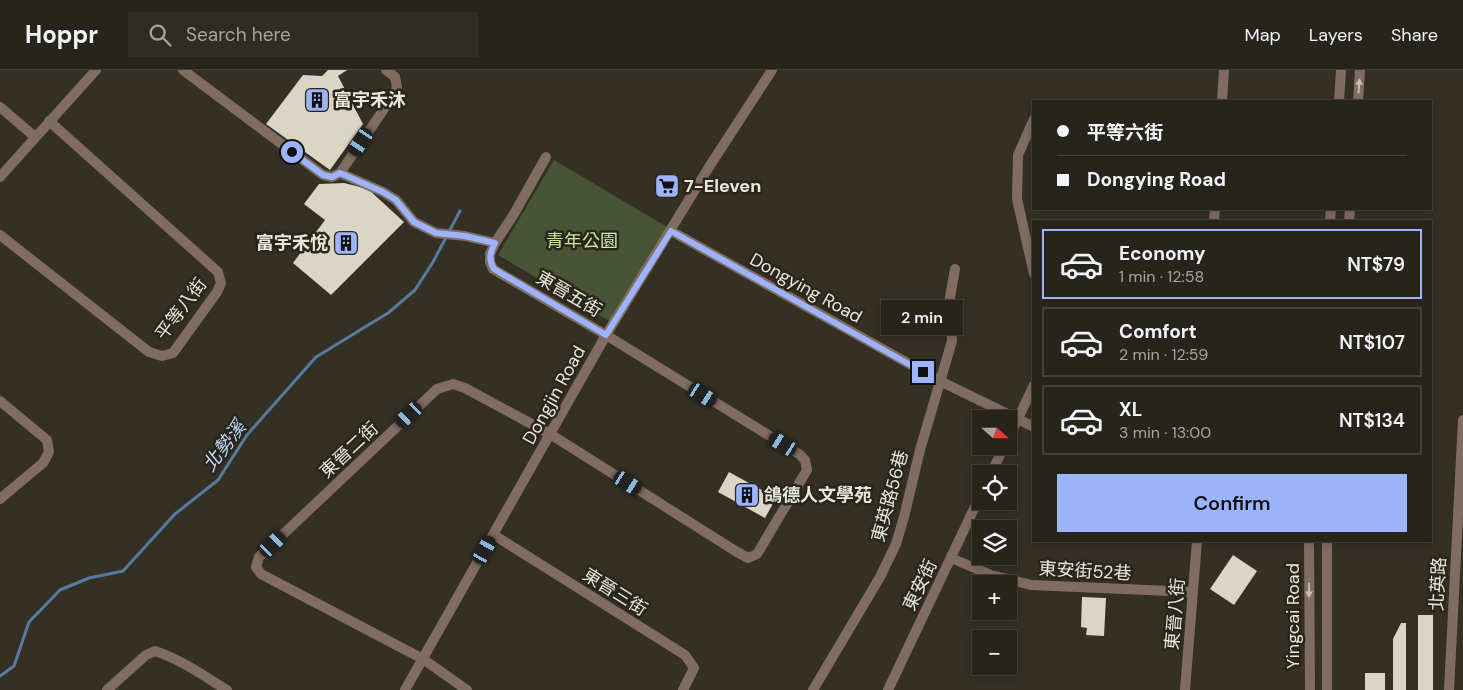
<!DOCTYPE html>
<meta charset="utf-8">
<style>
:root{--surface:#27241b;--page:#2f2c24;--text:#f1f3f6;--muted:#a4a4a3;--line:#43413a;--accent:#9db4fd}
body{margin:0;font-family:"DM Sans","Noto Sans TC",sans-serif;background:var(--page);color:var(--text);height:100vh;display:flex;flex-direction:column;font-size:19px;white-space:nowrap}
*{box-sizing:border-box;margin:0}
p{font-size:16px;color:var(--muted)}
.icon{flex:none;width:28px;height:28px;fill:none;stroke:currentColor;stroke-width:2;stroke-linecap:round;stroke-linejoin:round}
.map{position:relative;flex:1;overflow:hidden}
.panel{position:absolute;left:1032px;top:150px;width:400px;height:322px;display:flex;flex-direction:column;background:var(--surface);border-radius:0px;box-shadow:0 2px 8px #0003,0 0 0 1px var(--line)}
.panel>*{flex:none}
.banner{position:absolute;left:1032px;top:30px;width:400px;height:110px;border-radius:0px;box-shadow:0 2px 8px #0003,0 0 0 1px var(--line);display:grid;align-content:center;height:110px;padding:0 25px;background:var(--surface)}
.needle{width:32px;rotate:111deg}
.buttons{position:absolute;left:972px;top:340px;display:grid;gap:10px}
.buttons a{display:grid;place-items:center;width:45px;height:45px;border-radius:0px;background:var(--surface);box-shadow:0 2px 8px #0003,0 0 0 1px var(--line);font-size:25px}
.end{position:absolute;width:22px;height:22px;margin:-11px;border:6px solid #9db4fd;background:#111;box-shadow:0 0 0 2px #111}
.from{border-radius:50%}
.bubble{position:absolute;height:35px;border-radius:0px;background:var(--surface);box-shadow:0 2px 8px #0003,0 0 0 1px var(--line);font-size:16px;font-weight:600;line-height:35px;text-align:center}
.car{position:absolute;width:15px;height:30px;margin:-15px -8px;border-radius:6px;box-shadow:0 0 4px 1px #0007;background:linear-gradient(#222 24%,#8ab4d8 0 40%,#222 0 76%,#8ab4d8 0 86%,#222 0)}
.banner b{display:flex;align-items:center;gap:18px;height:48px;font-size:19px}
.banner b+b{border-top:1px solid var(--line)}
.banner i{width:12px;height:12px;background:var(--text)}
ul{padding:9px 0 0;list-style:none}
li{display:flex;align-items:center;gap:15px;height:70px;margin:0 10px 8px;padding:0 15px;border:2px solid var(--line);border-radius:0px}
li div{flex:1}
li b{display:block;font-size:19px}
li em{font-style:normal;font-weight:600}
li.selected{border-color:var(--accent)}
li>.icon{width:45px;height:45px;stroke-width:1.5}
.cta{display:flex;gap:10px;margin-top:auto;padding:10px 25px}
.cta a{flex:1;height:58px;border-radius:0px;background:var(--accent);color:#111;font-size:20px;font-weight:600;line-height:58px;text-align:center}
header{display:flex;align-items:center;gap:30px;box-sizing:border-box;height:70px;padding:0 25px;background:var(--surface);border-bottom:1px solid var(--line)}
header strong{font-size:24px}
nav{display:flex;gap:28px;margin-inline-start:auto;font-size:18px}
.search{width:350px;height:45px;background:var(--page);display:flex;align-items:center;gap:12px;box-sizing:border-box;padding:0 18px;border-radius:0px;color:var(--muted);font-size:19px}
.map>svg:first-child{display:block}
.green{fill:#495437}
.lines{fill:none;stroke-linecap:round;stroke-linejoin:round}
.stream{stroke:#577ba0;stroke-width:3}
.building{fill:#dad5c5}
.minor{stroke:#816c61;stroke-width:10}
.tertiary{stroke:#816c61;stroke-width:10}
.oneway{fill:#c4bbb2}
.route{stroke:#9db4fd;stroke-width:6}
.labels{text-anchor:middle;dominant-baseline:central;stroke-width:5;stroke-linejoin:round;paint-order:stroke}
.poi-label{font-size:18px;font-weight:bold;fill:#e8e6dd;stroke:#2a261a;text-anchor:start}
.park-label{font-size:18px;fill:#cae79e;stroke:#2a261a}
.street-label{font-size:18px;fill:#e8e6dd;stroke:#2a261a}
.water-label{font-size:19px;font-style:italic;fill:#badbfe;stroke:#2a261a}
</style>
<header>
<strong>Hoppr</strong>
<div class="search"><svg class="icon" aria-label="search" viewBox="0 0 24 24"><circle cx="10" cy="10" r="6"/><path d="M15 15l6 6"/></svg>Search here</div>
<nav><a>Map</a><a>Layers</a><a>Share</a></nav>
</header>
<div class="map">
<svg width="1463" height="620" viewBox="0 0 1463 620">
<rect width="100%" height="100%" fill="#343024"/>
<!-- green -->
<path class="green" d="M 554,90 L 667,157 L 611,252 L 498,185 Z"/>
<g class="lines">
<!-- stream -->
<path class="stream" d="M 0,606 L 14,596 L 29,552 L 60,520 L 89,508 L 123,501 L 175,444 L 218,410 L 247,365 L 316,287 L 388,243 L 415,220 L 433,192 L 460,141"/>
</g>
<!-- building -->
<g class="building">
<path d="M 328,0 L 347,0 L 338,6 L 363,54 L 330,100 L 266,54 L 303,5 L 322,6 Z"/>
<path d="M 344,113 L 368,119 L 404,152 L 331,225 L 293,193 L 325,150 L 304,134 L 319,114 Z"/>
<path d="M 729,402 L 776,428 L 765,448 L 718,422 Z"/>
<path d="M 1233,485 L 1257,501 L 1234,535 L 1210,519 Z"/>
<path d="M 1082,527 L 1106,528 L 1104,566 L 1086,565 L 1087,558 L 1081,557 Z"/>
<rect x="1418" y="545" width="15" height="75"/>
<path d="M 1401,553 L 1406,553 L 1406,620 L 1393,620 L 1393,569 Z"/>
<rect x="1365" y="603" width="20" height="17"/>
</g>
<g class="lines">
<!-- minor -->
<g class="minor">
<path d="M 183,0 L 323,105 L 332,107 L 340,103 L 393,26 L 397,17 L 395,7 L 386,0"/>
<path d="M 1222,31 L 1224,0"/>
<path d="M 0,37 L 35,67"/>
<path d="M 1034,49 L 1018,85 L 1017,129 L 1034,204"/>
<path d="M 340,103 L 383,122 L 396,130 L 414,152 L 436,163 L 465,166 L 495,173"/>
<path d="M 0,107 L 96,0"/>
<path d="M 1214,151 L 1215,139"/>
<path d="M 671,161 L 940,311 L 1034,357"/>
<path d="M 0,165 L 149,282 L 162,286 L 173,283 L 217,222 L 221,213 L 218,202 L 49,51"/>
<path d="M 0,331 L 47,370 L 49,382 L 43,393 L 0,429"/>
<path d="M 1009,367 L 1034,315"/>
<path d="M 991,404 L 1004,376"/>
<path d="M 494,465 L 685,585 L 694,598 L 683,620"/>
<path d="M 951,488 L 991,505 L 1031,515 L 1193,522"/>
<path d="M 107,620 L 146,585 L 155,581 C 180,589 204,606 227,620"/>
<path d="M 467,620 L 423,589 L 261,504 L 256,497 L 259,487 L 437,319 L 453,314 L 465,318 L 550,364 L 737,482 L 748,488 L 757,484 L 807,400 L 805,390 L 799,384 L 606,265 L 493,199 L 490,192 L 490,184 L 495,173 L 514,144 L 546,87"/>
<path d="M 813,620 L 880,507 L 896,474 L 904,447 L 920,380 L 952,271 L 950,227 L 955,199"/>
<path d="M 888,620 L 981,424"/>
<path d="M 1185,620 L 1197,471"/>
<path d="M 1449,620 L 1463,350"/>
</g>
<!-- tertiary -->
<g class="tertiary">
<path d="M 1339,31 L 1341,0"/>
<path d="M 1358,31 L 1360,0"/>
<path d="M 1330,151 L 1331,139"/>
<path d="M 1349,151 L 1350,139"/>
<path d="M 1309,471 L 1310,620"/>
<path d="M 1327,471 L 1327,620"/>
<path d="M 405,620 L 606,265 L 709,97 L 772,0"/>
</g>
</g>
<!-- one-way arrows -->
<defs><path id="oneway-solid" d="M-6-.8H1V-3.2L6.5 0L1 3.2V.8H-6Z" transform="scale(1.25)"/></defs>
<g class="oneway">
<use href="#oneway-solid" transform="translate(1359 16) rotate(-86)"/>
<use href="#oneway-solid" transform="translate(1309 520) rotate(90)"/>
</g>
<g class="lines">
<!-- route -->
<path class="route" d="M 292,82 L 323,105 L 332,107 L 340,103 L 383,122 L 396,130 L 414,152 L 436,163 L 465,166 L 495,173 C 490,183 488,189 494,199 L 606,265 L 671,161 L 923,302"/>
</g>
<!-- icons -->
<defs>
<symbol id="building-square" viewBox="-11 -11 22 22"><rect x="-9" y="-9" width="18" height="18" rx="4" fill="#9db4fd" stroke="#2a261a"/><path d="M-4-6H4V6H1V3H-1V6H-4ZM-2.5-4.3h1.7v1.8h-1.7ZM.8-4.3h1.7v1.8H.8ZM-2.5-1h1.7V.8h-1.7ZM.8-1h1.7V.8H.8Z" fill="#111"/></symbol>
<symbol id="supermarket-square" viewBox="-11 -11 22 22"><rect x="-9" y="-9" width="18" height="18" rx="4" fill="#9db4fd" stroke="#2a261a"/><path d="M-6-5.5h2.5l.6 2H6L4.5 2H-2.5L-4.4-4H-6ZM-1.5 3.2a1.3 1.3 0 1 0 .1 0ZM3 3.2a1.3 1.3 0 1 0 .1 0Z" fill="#111"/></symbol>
</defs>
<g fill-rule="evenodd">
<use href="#building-square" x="303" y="16" width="28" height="28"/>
<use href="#supermarket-square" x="653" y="102" width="28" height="28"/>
<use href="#building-square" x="332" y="159" width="28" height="28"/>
<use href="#building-square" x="733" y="411" width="28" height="28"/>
</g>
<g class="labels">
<!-- poi labels -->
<g class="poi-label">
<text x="334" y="30">富宇禾沐</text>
<text x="684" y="116">7-Eleven</text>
<text x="328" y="173" text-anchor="end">富宇禾悅</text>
<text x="764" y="425">鴿德人文學苑</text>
</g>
<!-- park labels -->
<g class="park-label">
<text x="582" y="171">青年公園</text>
</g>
<!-- street labels -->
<g class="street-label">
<text transform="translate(806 218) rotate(29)">Dongying Road</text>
<text transform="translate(569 224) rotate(30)">東晉五街</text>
<text transform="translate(181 239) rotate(-53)">平等八街</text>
<text transform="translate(554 325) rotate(-61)">Dongjin Road</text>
<text transform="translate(349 380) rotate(-43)">東晉二街</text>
<text transform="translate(890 426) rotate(-75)">東英路56巷</text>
<text transform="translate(1085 501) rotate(3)">東安街52巷</text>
<text transform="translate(1438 514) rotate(-87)">北英路</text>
<text transform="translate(920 515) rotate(-64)">東安街</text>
<text transform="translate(615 522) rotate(32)">東晉三街</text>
<text transform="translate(1175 544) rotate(-85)">東晉八街</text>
<text transform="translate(1293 546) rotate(-90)">Yingcai Road</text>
</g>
<!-- water labels -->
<g class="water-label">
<text transform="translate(224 376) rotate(-53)">北勢溪</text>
</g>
</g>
</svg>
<div class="buttons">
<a><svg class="needle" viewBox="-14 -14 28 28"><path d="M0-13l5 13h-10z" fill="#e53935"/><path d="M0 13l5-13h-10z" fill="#a4a4a3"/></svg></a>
<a><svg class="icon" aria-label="locate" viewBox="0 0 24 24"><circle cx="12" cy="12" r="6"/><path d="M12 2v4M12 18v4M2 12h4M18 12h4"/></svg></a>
<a><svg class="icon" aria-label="layers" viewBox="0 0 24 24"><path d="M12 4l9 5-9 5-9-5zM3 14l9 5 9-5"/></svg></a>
<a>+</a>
<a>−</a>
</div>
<i class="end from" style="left:292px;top:82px"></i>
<i class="end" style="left:923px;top:302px"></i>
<div class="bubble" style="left:881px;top:230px;width:82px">2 min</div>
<i class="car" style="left:361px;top:72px;rotate:214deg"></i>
<i class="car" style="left:703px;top:325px;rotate:122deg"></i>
<i class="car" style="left:409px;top:345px;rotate:227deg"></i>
<i class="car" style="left:783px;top:374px;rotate:302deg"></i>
<i class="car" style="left:628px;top:413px;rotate:123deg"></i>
<i class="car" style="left:273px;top:474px;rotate:46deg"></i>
<i class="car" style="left:485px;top:480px;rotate:29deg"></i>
<div class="banner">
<b><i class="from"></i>平等六街</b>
<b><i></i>Dongying Road</b>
</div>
<section class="panel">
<ul>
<li class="selected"><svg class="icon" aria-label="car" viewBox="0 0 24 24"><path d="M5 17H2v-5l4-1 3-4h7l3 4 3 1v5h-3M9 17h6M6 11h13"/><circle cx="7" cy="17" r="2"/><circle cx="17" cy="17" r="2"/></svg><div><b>Economy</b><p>1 min · 12:58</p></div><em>NT$79</em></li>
<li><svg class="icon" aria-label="car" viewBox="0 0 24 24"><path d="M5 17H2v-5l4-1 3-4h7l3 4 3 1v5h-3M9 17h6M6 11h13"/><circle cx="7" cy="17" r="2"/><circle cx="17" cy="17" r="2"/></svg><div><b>Comfort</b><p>2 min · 12:59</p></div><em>NT$107</em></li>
<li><svg class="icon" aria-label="car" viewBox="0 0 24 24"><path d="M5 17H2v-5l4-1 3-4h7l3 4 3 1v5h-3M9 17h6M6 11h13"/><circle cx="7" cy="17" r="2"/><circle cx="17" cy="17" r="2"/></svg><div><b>XL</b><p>3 min · 13:00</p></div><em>NT$134</em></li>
</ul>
<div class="cta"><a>Confirm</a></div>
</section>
</div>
